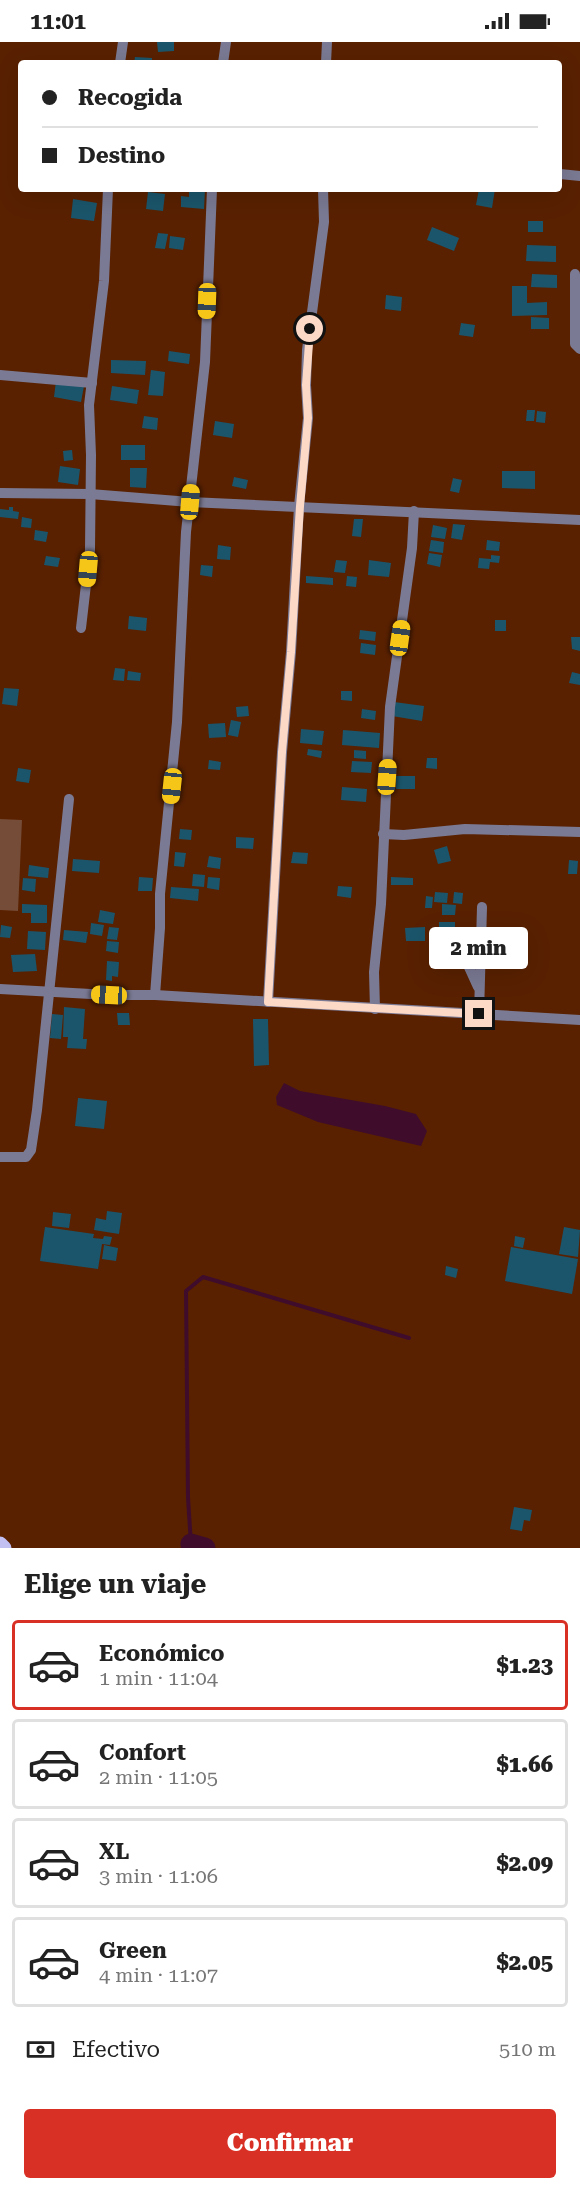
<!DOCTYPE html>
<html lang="es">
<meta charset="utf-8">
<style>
:root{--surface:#fff;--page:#f6f6f6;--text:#222;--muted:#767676;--line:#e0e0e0;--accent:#d93025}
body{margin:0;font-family:"Roboto Serif",serif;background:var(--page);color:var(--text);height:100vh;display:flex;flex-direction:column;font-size:22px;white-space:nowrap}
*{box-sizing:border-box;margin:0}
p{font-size:20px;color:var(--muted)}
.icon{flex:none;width:33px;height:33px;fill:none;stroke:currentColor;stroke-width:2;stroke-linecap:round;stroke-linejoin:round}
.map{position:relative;height:1506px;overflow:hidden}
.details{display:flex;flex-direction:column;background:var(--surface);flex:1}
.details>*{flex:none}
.banner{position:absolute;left:18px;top:18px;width:544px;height:132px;border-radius:6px;box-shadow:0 6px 24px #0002;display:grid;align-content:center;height:132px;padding:0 24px;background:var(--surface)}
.end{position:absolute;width:27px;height:27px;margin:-14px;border:8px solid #fcd8c7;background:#111;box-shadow:0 0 0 3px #111}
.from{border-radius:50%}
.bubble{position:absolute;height:42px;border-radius:6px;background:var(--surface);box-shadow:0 6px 24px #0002;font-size:20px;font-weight:800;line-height:42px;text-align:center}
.car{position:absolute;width:18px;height:36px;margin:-18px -9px;border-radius:8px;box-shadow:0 0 4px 2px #0007;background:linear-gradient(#f5c518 24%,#345 0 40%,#f5c518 0 76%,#345 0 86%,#f5c518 0)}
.banner b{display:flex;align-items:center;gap:21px;height:57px;font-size:22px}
.banner b+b{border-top:2px solid var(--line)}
.banner i{width:15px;height:15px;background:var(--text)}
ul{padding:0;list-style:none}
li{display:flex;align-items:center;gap:18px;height:90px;margin:0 12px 9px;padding:0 12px;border:3px solid var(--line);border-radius:6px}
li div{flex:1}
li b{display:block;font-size:22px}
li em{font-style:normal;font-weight:800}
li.selected{border-color:var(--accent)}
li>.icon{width:54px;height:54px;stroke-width:1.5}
h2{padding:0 24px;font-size:27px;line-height:72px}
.pay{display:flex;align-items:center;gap:15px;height:66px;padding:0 24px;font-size:22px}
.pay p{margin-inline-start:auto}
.button{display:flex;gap:12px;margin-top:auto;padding:12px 24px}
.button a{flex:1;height:69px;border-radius:6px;background:var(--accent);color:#fff;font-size:24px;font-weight:800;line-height:69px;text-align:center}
.status{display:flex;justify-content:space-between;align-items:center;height:42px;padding:0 30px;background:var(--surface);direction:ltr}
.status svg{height:16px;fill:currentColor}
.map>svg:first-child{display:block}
.green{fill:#754c37}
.water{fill:#3f0d2b}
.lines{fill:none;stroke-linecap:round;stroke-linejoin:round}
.stream{stroke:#3f0d2b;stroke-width:4}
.river{stroke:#3f0d2b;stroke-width:21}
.building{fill:#1b556b}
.minor{stroke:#7b7a94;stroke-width:10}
.primary{stroke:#c2bff3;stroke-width:15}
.route{stroke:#fcd8c7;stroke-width:8}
</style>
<div class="status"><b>11:01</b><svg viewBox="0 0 49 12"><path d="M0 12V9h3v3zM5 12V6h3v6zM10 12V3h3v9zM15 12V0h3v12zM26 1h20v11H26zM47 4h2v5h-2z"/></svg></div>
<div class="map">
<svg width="580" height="1506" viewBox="0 0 580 1506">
<rect width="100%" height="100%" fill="#592100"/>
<!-- green -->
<path class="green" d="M 0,777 L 22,778 L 18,869 L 0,868 Z"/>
<!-- water -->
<path class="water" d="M 284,1041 L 300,1049 L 385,1064 L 416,1072 L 427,1089 L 421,1104 L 318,1080 L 277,1063 L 276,1055 Z"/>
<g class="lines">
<!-- stream -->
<path class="stream" d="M 191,1502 L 188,1456 L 186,1249 L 203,1235 L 409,1296"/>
<!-- river -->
<path class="river" d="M 192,1506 L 191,1502 L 205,1506"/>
</g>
<!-- building -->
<g class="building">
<path d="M 157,0 L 174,0 L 174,9 L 158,10 Z"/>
<path d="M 135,15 L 152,16 L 152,21 L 134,21 Z"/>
<path d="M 189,147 L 205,147 L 204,167 L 181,165 L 181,154 L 189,155 Z"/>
<path d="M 479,147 L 495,147 L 492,166 L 476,163 Z"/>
<path d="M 148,150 L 165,152 L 163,169 L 146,167 Z"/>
<path d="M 73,157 L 97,161 L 94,179 L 71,176 Z"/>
<rect x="528" y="179" width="15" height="11"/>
<path d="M 432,185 L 459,196 L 454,209 L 427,198 Z"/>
<path d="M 158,191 L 168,192 L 165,207 L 155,206 Z"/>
<path d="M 170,194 L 185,196 L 183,208 L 169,206 Z"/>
<path d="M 527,203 L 556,204 L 556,220 L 526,219 Z"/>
<path d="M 532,232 L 557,233 L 557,246 L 531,245 Z"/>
<path d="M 512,244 L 527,244 L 527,261 L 547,260 L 547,273 L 512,274 Z"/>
<path d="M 386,253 L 402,255 L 401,269 L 385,267 Z"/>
<path d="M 531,275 L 549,276 L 549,287 L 531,287 Z"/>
<path d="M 461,281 L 475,283 L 473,295 L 459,293 Z"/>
<path d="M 169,309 L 190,312 L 189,322 L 168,319 Z"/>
<path d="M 111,318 L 146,319 L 145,333 L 111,331 Z"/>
<path d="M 151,328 L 165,330 L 163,354 L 148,353 Z"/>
<path d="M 56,339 L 84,344 L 81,360 L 54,355 Z"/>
<path d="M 112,344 L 139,348 L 137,362 L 110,358 Z"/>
<path d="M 527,368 L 535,368 L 534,379 L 526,379 Z"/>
<path d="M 537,369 L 546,370 L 545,381 L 536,380 Z"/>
<path d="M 144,374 L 158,376 L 157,388 L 142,386 Z"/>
<path d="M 215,379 L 234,382 L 232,396 L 213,393 Z"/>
<rect x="121" y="403" width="24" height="15"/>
<path d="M 72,408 L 73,418 L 64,419 L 63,409 Z"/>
<path d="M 60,424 L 80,427 L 78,443 L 58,440 Z"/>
<path d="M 130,426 L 147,426 L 146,446 L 130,445 Z"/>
<path d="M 502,429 L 535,429 L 535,447 L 502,446 Z"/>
<path d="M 234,435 L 248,438 L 246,447 L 232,444 Z"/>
<path d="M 453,436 L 462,438 L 459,451 L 450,449 Z"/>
<path d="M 9,465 L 13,465 L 13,469 L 19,470 L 18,477 L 0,475 L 0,467 L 9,468 Z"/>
<path d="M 22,475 L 32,477 L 31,486 L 21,485 Z"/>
<path d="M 354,477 L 363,477 L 361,495 L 352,494 Z"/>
<path d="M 453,482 L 465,483 L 462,498 L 451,496 Z"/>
<path d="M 433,483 L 447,486 L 445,497 L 431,495 Z"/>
<path d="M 35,488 L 48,490 L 46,500 L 34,498 Z"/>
<path d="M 431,498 L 444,500 L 443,511 L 429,509 Z"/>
<path d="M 487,498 L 500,500 L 499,509 L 486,508 Z"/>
<path d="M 218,503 L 231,505 L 230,518 L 217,517 Z"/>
<path d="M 429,511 L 442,513 L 440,525 L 427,522 Z"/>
<path d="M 491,513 L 500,514 L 499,521 L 490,520 L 489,527 L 478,526 L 479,516 L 491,517 Z"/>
<path d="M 46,514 L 60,516 L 58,525 L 44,523 Z"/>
<path d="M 336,518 L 347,519 L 345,531 L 334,530 Z"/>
<path d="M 369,518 L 391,521 L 389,535 L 368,533 Z"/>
<path d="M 201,523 L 213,524 L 212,535 L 200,533 Z"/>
<path d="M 306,534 L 333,536 L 333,543 L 306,541 Z"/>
<path d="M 347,534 L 357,535 L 356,545 L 346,544 Z"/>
<path d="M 129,574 L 147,576 L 146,589 L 128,587 Z"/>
<rect x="495" y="578" width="11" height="11"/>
<path d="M 360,588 L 376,590 L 375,599 L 359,597 Z"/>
<path d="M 571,595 L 580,595 L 580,609 L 572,607 Z"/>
<path d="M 361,601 L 376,603 L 375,613 L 360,611 Z"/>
<path d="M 115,626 L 125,627 L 124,639 L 113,638 Z"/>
<path d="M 128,629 L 141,631 L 140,639 L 127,638 Z"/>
<path d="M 572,630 L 580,632 L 580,643 L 569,641 Z"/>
<path d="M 4,646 L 19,647 L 17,664 L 2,662 Z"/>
<path d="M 341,649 L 352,649 L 352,659 L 341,658 Z"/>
<path d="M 394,660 L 424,664 L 422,679 L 392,674 Z"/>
<path d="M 248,664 L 249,674 L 237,675 L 236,665 Z"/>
<path d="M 362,667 L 376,669 L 375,678 L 361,676 Z"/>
<path d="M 231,678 L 241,680 L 238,695 L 228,693 Z"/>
<path d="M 225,681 L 226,695 L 209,696 L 208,682 Z"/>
<path d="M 301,687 L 324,689 L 322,703 L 300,701 Z"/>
<path d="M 343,688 L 380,691 L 379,706 L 342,703 Z"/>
<path d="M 308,707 L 322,709 L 321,716 L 307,713 Z"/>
<path d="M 354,708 L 366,709 L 366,717 L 354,716 Z"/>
<path d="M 427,716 L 437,716 L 437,727 L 426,726 Z"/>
<path d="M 209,718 L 221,720 L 220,728 L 208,727 Z"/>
<path d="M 352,719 L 372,720 L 371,731 L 351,730 Z"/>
<path d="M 18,726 L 31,728 L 29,741 L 16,739 Z"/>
<rect x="396" y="734" width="19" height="13"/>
<path d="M 342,745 L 367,747 L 366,760 L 341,758 Z"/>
<path d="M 180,787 L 192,788 L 191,798 L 179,797 Z"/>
<path d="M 236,795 L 254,796 L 253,807 L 236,806 Z"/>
<path d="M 447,804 L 451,819 L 438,822 L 434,808 Z"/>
<path d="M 175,810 L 186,811 L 184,825 L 174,824 Z"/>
<path d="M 293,810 L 308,811 L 307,822 L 291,821 Z"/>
<path d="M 209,814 L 221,816 L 220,827 L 207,825 Z"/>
<path d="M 73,817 L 100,819 L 99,831 L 72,829 Z"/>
<path d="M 569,818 L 578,819 L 577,832 L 568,832 Z"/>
<path d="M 29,823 L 49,826 L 48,836 L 28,834 Z"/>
<path d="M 193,832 L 205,833 L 204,845 L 192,844 Z"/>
<path d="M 139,835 L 153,836 L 152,849 L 138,849 Z"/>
<path d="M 208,835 L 220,836 L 219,848 L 207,846 Z"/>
<path d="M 391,835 L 413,836 L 413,843 L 391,843 Z"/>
<path d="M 23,836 L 36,837 L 35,850 L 22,848 Z"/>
<path d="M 338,844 L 352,845 L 351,856 L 337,854 Z"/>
<path d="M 171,845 L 199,847 L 198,859 L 170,856 Z"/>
<path d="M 435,850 L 448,851 L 447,861 L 434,860 Z"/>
<path d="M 454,850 L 463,851 L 462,862 L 453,861 Z"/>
<path d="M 426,854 L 433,855 L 432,866 L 425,866 Z"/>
<path d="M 22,862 L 47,863 L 47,881 L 31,881 L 31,871 L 22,871 Z"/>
<path d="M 442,862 L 456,863 L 455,873 L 442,873 Z"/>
<path d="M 100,868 L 115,871 L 113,882 L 98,880 Z"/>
<rect x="439" y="880" width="16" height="12"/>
<path d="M 91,881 L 104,883 L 102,894 L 90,892 Z"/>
<path d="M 1,883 L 12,885 L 10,896 L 0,895 Z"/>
<path d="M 109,885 L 119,886 L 117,898 L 107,897 Z"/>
<path d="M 425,885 L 425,899 L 406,899 L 405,886 Z"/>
<path d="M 64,888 L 88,890 L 86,901 L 63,898 Z"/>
<path d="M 28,889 L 46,890 L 45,908 L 27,907 Z"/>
<path d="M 107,899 L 119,900 L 118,911 L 106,909 Z"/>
<path d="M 35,912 L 37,929 L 13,930 L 11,913 Z"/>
<path d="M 107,919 L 119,920 L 118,935 L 112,934 L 112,939 L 106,938 Z"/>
<path d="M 64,965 L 85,967 L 83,997 L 87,997 L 86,1007 L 67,1006 L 68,995 L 63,995 Z"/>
<path d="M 117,971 L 129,971 L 130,983 L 118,983 Z"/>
<path d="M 52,972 L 63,973 L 61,997 L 50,996 Z"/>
<path d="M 253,977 L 268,977 L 269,1023 L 254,1024 Z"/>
<path d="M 78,1056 L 107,1059 L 104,1087 L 75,1084 Z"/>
<path d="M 107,1169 L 122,1171 L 119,1192 L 94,1188 L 96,1176 L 106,1178 Z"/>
<path d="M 53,1170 L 71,1172 L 69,1186 L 52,1184 Z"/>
<path d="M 45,1185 L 94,1192 L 93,1196 L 103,1197 L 104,1194 L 112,1195 L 110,1203 L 102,1202 L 98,1227 L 40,1219 Z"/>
<path d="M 564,1185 L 580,1188 L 578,1215 L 559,1212 Z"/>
<path d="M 515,1194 L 525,1196 L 523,1206 L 514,1204 Z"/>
<path d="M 104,1203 L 118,1206 L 116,1219 L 102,1217 Z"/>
<path d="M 511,1205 L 578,1217 L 572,1252 L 505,1239 Z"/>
<path d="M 446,1224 L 458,1227 L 456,1236 L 445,1233 Z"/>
<path d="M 514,1465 L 532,1468 L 530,1479 L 524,1478 L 522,1489 L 510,1487 Z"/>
</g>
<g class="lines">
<!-- minor -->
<g class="minor">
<path d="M 120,21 L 123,0"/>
<path d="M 223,21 L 226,0"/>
<path d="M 326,21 L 327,0"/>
<path d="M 560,132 L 580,134"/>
<path d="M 575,232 L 575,302 L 580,307"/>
<path d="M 0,333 L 92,341"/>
<path d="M 0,451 L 90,452 L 190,460 L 580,478"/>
<path d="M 81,586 L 90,508 L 91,413 L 89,363 L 104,239 L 108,147"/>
<path d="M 383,792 L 404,793 L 465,787 L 580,790"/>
<path d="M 457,899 L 478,945"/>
<path d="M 0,947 L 109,953 L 155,953 L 580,978"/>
<path d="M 155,953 L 160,886 L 160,852 L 177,680 L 186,490 L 205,320 L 212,147"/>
<path d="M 268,960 L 282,710 L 291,610 L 299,464 L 308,376 L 306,343 L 307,308 L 324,180 L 323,147"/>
<path d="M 375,967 L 374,930 L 381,862 L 390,665 L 412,506 L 414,469"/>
<path d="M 479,972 L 482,865"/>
<path d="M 0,1115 L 26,1115 L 31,1108 L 37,1068 L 69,757"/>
</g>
<!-- primary -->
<path class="primary" d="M 0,1502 L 4,1506"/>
</g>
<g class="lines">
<!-- route -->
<path class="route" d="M 310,287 L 306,343 L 308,376 L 300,464 L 291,610 L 282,710 L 268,960 L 479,972"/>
</g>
</svg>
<i class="end from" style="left:310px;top:287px"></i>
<i class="end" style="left:479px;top:972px"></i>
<div class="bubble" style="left:429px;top:885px;width:99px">2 min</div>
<i class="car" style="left:207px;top:259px;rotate:182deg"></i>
<i class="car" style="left:190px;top:460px;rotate:5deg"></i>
<i class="car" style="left:88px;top:527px;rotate:185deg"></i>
<i class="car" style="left:400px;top:596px;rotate:8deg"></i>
<i class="car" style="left:387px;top:735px;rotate:4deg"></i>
<i class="car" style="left:172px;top:744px;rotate:186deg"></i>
<i class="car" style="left:109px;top:953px;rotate:273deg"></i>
<div class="banner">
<b><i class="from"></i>Recogida</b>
<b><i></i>Destino</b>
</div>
</div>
<section class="details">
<h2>Elige un viaje</h2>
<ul>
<li class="selected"><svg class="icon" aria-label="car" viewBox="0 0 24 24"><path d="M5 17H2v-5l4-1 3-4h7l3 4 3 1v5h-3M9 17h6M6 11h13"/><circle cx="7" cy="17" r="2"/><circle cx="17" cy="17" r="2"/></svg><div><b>Económico</b><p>1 min · 11:04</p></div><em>$1.23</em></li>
<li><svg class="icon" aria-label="car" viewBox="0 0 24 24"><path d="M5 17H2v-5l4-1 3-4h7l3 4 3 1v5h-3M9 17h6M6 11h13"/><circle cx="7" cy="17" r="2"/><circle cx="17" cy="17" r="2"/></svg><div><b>Confort</b><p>2 min · 11:05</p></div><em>$1.66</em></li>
<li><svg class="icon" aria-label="car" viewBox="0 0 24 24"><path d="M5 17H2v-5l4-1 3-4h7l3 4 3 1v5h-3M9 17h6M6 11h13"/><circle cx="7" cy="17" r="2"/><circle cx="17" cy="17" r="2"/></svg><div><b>XL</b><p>3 min · 11:06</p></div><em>$2.09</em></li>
<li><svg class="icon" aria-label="car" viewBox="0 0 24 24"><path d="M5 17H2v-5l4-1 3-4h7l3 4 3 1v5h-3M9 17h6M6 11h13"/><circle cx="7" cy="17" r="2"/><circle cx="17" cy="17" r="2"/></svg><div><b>Green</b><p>4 min · 11:07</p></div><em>$2.05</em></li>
</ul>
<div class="pay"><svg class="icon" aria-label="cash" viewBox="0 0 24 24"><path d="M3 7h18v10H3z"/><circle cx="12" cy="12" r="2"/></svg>Efectivo<p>510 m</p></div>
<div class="button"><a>Confirmar</a></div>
</section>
